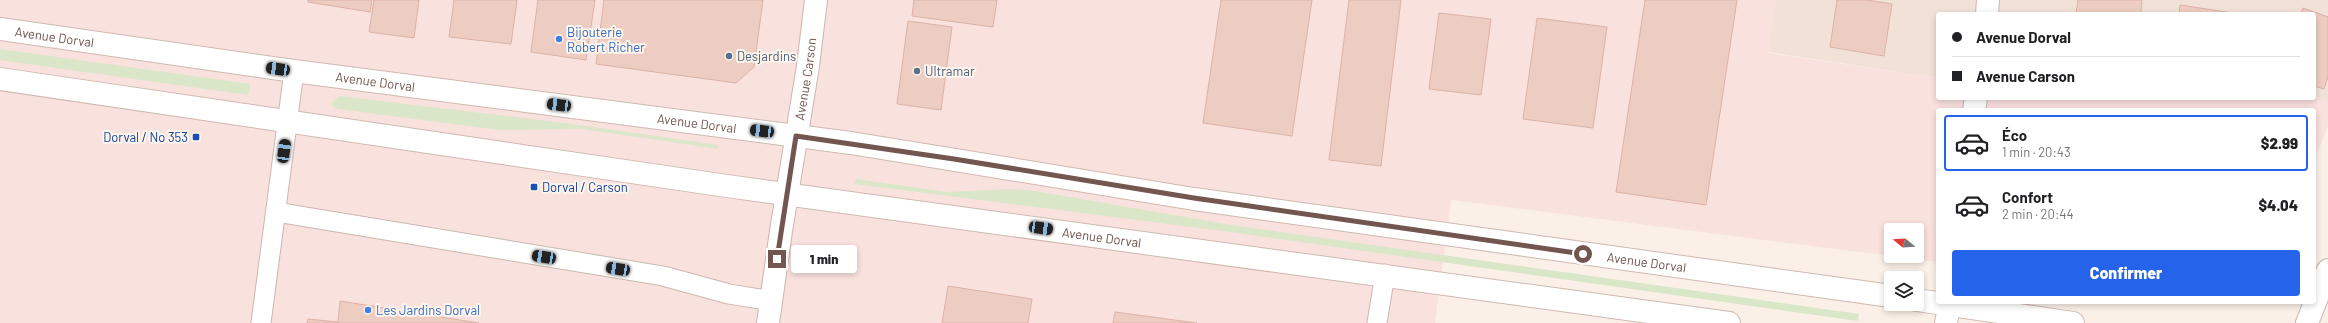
<!DOCTYPE html>
<html lang="fr">
<meta charset="utf-8">
<style>
:root{--surface:#fff;--page:#f6f6f6;--text:#202124;--muted:#757577;--line:#e0e0e0;--accent:#2563eb}
body{margin:0;font-family:Barlow,sans-serif;background:var(--page);color:var(--text);height:100vh;display:flex;flex-direction:column;font-size:15px;white-space:nowrap}
*{box-sizing:border-box;margin:0}
p{font-size:13px;color:var(--muted)}
.icon{flex:none;width:22px;height:22px;fill:none;stroke:currentColor;stroke-width:2;stroke-linecap:round;stroke-linejoin:round}
.map{position:relative;flex:1;overflow:hidden}
.details{position:absolute;left:1936px;top:108px;width:380px;height:196px;display:flex;flex-direction:column;background:var(--surface);border-radius:4px;box-shadow:0 2px 6px #0003}
.details>*{flex:none}
.banner{position:absolute;left:1936px;top:12px;width:380px;height:88px;border-radius:4px;box-shadow:0 2px 6px #0003;display:grid;align-content:center;height:88px;padding:0 16px;background:var(--surface)}
.needle{width:26px;rotate:288deg}
.tools{position:absolute;left:1884px;top:223px;display:grid;gap:8px}
.tools a{display:grid;place-items:center;width:40px;height:40px;border-radius:4px;background:var(--surface);box-shadow:0 2px 6px #0003;font-size:20px}
.end{position:absolute;width:18px;height:18px;margin:-9px;border:5px solid #72564f;background:#fff;box-shadow:0 0 0 2px #fff}
.from{border-radius:50%}
.bubble{position:absolute;height:28px;border-radius:4px;background:var(--surface);box-shadow:0 2px 6px #0003;font-size:13px;font-weight:800;line-height:28px;text-align:center}
.car{position:absolute;width:12px;height:24px;margin:-12px -6px;border-radius:5px;box-shadow:0 0 3px 1px #0007;background:linear-gradient(#222 24%,#8ab4d8 0 40%,#222 0 76%,#8ab4d8 0 86%,#222 0)}
.banner b{display:flex;align-items:center;gap:14px;height:38px;font-size:15px}
.banner b+b{border-top:1px solid var(--line)}
.banner i{width:10px;height:10px;background:var(--text)}
ul{padding:7px 0 0;list-style:none}
li{display:flex;align-items:center;gap:12px;height:56px;margin:0 8px 6px;padding:0 8px;border:2px solid transparent;border-radius:4px}
li div{flex:1}
li b{display:block;font-size:15px}
li em{font-style:normal;font-weight:800}
li.on{border-color:var(--accent)}
li>.icon{width:36px;height:36px;stroke-width:1.5}
.action{display:flex;gap:8px;margin-top:auto;padding:8px 16px}
.action a{flex:1;height:46px;border-radius:4px;background:var(--accent);color:#fff;font-size:16px;font-weight:800;line-height:46px;text-align:center}
.map>svg:first-child{display:block}
.residential{fill:#f1e1d7}
.commercial{fill:#f9e1dd;fill-rule:evenodd}
.green{fill:#d9e6c8}
.building{fill:#edcdc2;stroke:#deb1a5}
.lines{fill:none;stroke-linecap:round;stroke-linejoin:round}
.lane-casing{stroke:#cbb7af;stroke-width:21}
.street-casing{stroke:#cbb7af;stroke-width:24}
.secondary-casing{stroke:#cfb9b0;stroke-width:24}
.lane{stroke:#fff;stroke-width:19}
.street{stroke:#fff;stroke-width:22}
.secondary{stroke:#fff;stroke-width:22}
.route{stroke:#72564f;stroke-width:5}
.shop-dot{fill:#3f7fe0;stroke:#fdf5ee;stroke-width:1.5}
.service-dot{fill:#5c6f8a;stroke:#fdf5ee;stroke-width:1.5}
.transit-dot{fill:#1a4fb4;stroke:#fdf5ee;stroke-width:1.5}
.labels{text-anchor:middle;dominant-baseline:central;stroke-width:4;stroke-linejoin:round;paint-order:stroke}
.shop-label{font-size:13px;fill:#366cbe;stroke:#fdf5ee;text-anchor:start}
.street-label{font-size:13px;fill:#72564f;stroke:#fdf5ee}
.service-label{font-size:13px;fill:#4e5e75;stroke:#fdf5ee;text-anchor:start}
.transit-label{font-size:13px;fill:#164399;stroke:#fdf5ee;text-anchor:end}
</style>
<div class="map">
<svg width="2328" height="323" viewBox="0 0 2328 323">
<rect width="100%" height="100%" fill="#faf0e8"/>
<!-- residential -->
<path class="residential" d="M 1776,0 L 2328,0 L 2328,102 L 2314,96 L 2314,14 L 1938,14 L 1938,78 L 1768,52 Z"/>
<!-- commercial -->
<path class="commercial" d="M 0,0 L 1776,0 L 1768,53 L 1938,78 L 1938,98 L 2314,98 L 2314,96 L 2328,102 L 2328,126 L 2314,161 L 2314,110 L 1938,110 L 1938,262 L 1451,200 L 1435,323 L 0,323 ZM 1891,230 L 1917,230 L 1917,256 L 1891,256 Z"/>
<!-- green -->
<g class="green">
<path d="M 0,49 L 250,84 L 248,95 L 0,60 Z"/>
<path d="M 339,96 L 572,124 L 718,145 L 718,149 L 582,129 L 500,130 L 338,109 L 332,106 L 332,103 Z"/>
<path d="M 856,179 L 947,192 L 1012,189 L 1035,191 L 1231,225 L 1859,314 L 1858,321 L 1230,232 L 855,184 Z"/>
</g>
<!-- building -->
<g class="building">
<path d="M 308,0 L 372,0 L 370,12 L 308,2 Z"/>
<path d="M 374,0 L 419,0 L 414,38 L 369,32 Z"/>
<path d="M 454,0 L 517,0 L 511,44 L 449,37 Z"/>
<path d="M 538,0 L 595,0 L 586,60 L 531,52 Z"/>
<path d="M 604,0 L 763,0 L 754,67 L 736,83 L 596,64 Z"/>
<path d="M 914,0 L 997,0 L 993,27 L 912,16 Z"/>
<path d="M 1221,0 L 1312,0 L 1292,136 L 1203,123 Z"/>
<path d="M 1349,0 L 1401,0 L 1381,166 L 1329,160 Z"/>
<path d="M 1645,0 L 1737,0 L 1706,205 L 1616,192 Z"/>
<path d="M 1837,0 L 1867,0 L 1892,4 L 1884,56 L 1830,47 Z"/>
<path d="M 2078,0 L 2142,0 L 2141,14 L 2076,14 Z"/>
<path d="M 2180,5 L 2239,14 L 2179,14 Z"/>
<path d="M 2303,8 L 2328,17 L 2328,77 L 2324,89 L 2314,86 L 2314,14 L 2301,14 Z"/>
<path d="M 1439,13 L 1491,19 L 1481,95 L 1429,89 Z"/>
<path d="M 1537,18 L 1607,27 L 1593,128 L 1523,119 Z"/>
<path d="M 908,21 L 952,27 L 941,110 L 897,104 Z"/>
<path d="M 948,286 L 1032,299 L 1028,323 L 942,323 Z"/>
<path d="M 340,301 L 479,323 L 307,323 L 308,319 L 338,322 Z"/>
<path d="M 1115,312 L 1197,323 L 1113,323 Z"/>
</g>
<g class="lines">
<defs>
<g id="lane">
<path d="M 276,212 L 663,276 L 729,294 L 772,301"/>
<path d="M 261,323 L 294,71"/>
<path d="M 1377,323 L 1385,274"/>
</g>
<g id="street">
<path d="M 1987,14 L 1988,0"/>
<path d="M 1974,110 L 1976,98"/>
<path id="s1" d="M 768,323 L 781,231 L 808,66 L 816,0"/>
<path d="M 1946,323 L 1950,302"/>
<path d="M 2307,323 L 2328,270"/>
</g>
<g id="secondary">
<path id="s2" d="M 0,29 L 294,71 L 851,143 L 1194,199 L 1891,296"/>
<path id="s3" d="M 0,79 L 727,186 L 1729,323"/>
<path d="M 1917,300 L 2073,323"/>
</g>
</defs>
<!-- lane casing -->
<use href="#lane" class="lane-casing"/>
<!-- street casing -->
<use href="#street" class="street-casing"/>
<!-- secondary casing -->
<use href="#secondary" class="secondary-casing"/>
<!-- lane -->
<use href="#lane" class="lane"/>
<!-- street -->
<use href="#street" class="street"/>
<!-- secondary -->
<use href="#secondary" class="secondary"/>
</g>
<g class="lines">
<!-- route -->
<path class="route" d="M 777,259 L 796,136 L 954,159 L 1194,198 L 1583,254"/>
</g>
<!-- markers -->
<g class="shop-dot">
<circle cx="559" cy="39" r="4"/>
<circle cx="368" cy="310" r="4"/>
</g>
<g class="service-dot">
<circle cx="729" cy="56" r="4"/>
<circle cx="917" cy="71" r="4"/>
</g>
<g class="transit-dot">
<rect x="192" y="133" width="8" height="8" rx="2"/>
<rect x="530" y="183" width="8" height="8" rx="2"/>
</g>
<g class="labels">
<!-- shop labels -->
<g class="shop-label">
<text x="567" y="32">Bijouterie<tspan x="567" dy="15">Robert Richer</tspan></text>
<text x="376" y="310">Les Jardins Dorval</text>
</g>
<!-- street labels -->
<g class="street-label">
<text stroke="none"><textPath href="#s2" startOffset="55">Avenue Dorval</textPath></text>
<text stroke="none"><textPath href="#s1" startOffset="247">Avenue Carson</textPath></text>
<text stroke="none"><textPath href="#s2" startOffset="379">Avenue Dorval</textPath></text>
<text stroke="none"><textPath href="#s2" startOffset="703">Avenue Dorval</textPath></text>
<text stroke="none"><textPath href="#s3" startOffset="1113">Avenue Dorval</textPath></text>
<text stroke="none"><textPath href="#s2" startOffset="1663">Avenue Dorval</textPath></text>
</g>
<!-- service labels -->
<g class="service-label">
<text x="737" y="56">Desjardins</text>
<text x="925" y="71">Ultramar</text>
</g>
<!-- transit labels -->
<g class="transit-label">
<text x="188" y="137">Dorval / No 353</text>
<text x="542" y="187" text-anchor="start">Dorval / Carson</text>
</g>
</g>
</svg>
<div class="tools">
<a><svg class="needle" viewBox="-14 -14 28 28"><path d="M0-13l5 13h-10z" fill="#e53935"/><path d="M0 13l5-13h-10z" fill="#757577"/></svg></a>
<a><svg class="icon" aria-label="layers" viewBox="0 0 24 24"><path d="M12 4l9 5-9 5-9-5zM3 14l9 5 9-5"/></svg></a>
</div>
<i class="end from" style="left:1583px;top:254px"></i>
<i class="end" style="left:777px;top:259px"></i>
<div class="bubble" style="left:791px;top:245px;width:66px">1 min</div>
<i class="car" style="left:278px;top:69px;rotate:278deg"></i>
<i class="car" style="left:559px;top:105px;rotate:277deg"></i>
<i class="car" style="left:762px;top:131px;rotate:277deg"></i>
<i class="car" style="left:284px;top:151px;rotate:8deg"></i>
<i class="car" style="left:1041px;top:228px;rotate:98deg"></i>
<i class="car" style="left:544px;top:257px;rotate:279deg"></i>
<i class="car" style="left:618px;top:269px;rotate:279deg"></i>
<div class="banner">
<b><i class="from"></i>Avenue Dorval</b>
<b><i></i>Avenue Carson</b>
</div>
<section class="details">
<ul>
<li class="on"><svg class="icon" aria-label="car" viewBox="0 0 24 24"><path d="M5 17H2v-5l4-1 3-4h7l3 4 3 1v5h-3M9 17h6M6 11h13"/><circle cx="7" cy="17" r="2"/><circle cx="17" cy="17" r="2"/></svg><div><b>Éco</b><p>1 min · 20:43</p></div><em>$2.99</em></li>
<li><svg class="icon" aria-label="car" viewBox="0 0 24 24"><path d="M5 17H2v-5l4-1 3-4h7l3 4 3 1v5h-3M9 17h6M6 11h13"/><circle cx="7" cy="17" r="2"/><circle cx="17" cy="17" r="2"/></svg><div><b>Confort</b><p>2 min · 20:44</p></div><em>$4.04</em></li>
</ul>
<div class="action"><a>Confirmer</a></div>
</section>
</div>
